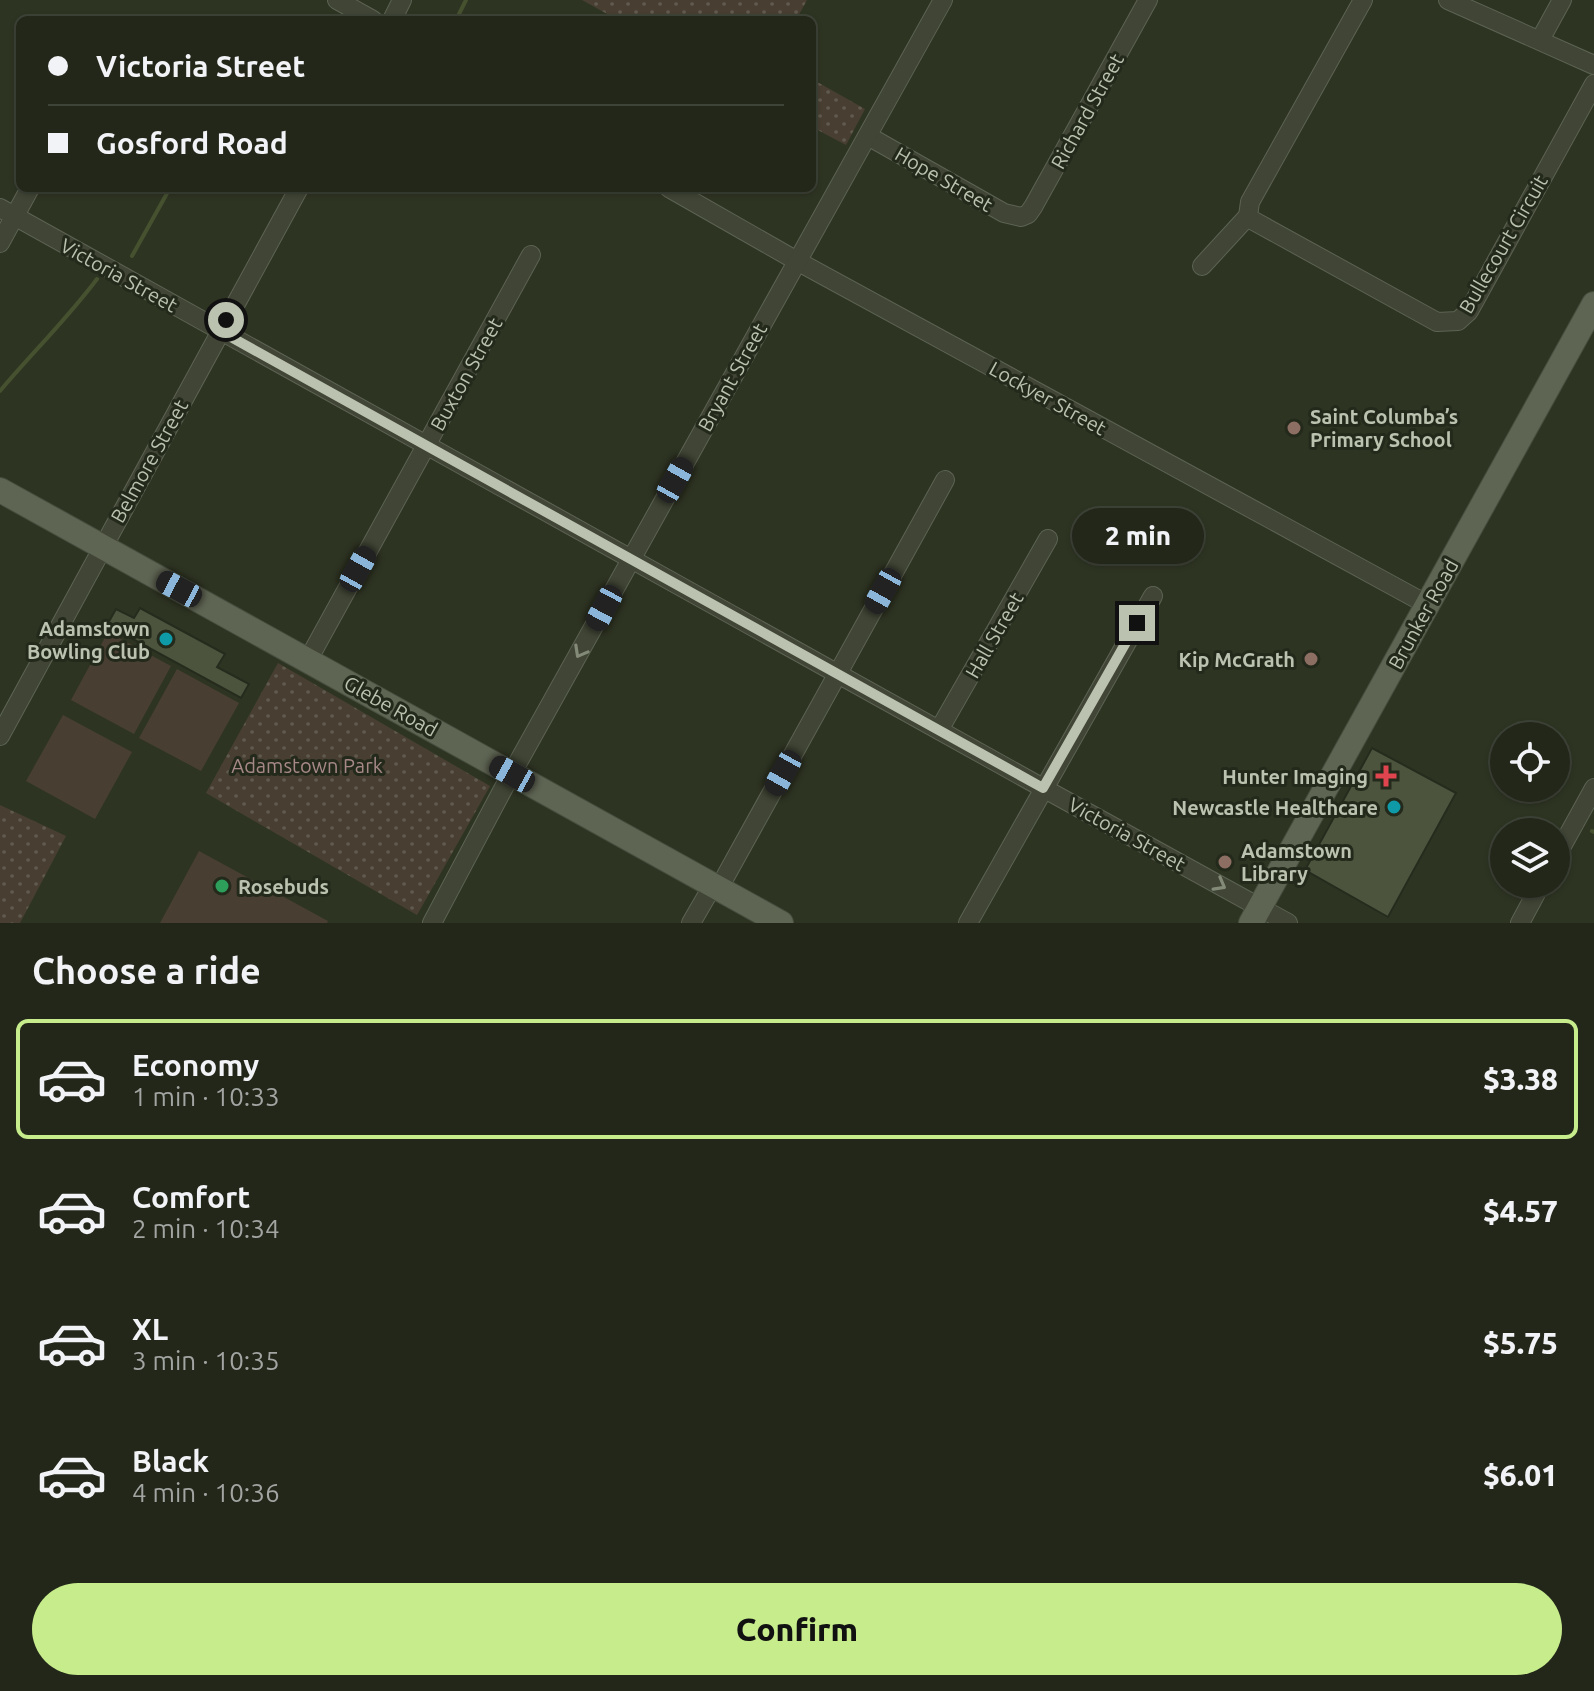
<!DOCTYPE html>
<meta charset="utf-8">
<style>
:root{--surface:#22271a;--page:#2e3327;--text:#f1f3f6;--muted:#a2a5a2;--line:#3f4439;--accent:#c7ec8b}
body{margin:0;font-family:Ubuntu,sans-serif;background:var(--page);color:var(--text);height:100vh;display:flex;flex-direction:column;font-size:30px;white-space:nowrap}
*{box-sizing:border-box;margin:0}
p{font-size:26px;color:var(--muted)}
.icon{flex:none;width:44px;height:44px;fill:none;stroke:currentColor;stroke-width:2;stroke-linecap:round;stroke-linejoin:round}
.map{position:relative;height:923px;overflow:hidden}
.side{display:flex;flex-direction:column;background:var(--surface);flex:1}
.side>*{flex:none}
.top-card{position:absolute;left:16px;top:16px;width:800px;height:176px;border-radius:12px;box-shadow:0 2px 6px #0004,0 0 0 2px var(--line);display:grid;align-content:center;height:176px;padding:0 32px;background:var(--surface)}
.fabs{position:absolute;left:1490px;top:722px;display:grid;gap:16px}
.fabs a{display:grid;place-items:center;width:80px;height:80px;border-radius:50%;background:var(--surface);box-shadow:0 2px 6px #0004,0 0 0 2px var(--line);font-size:40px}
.end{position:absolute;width:36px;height:36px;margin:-18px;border:10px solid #bbc2af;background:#111;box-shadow:0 0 0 4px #111}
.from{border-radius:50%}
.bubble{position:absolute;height:56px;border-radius:28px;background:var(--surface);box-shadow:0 2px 6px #0004,0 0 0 2px var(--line);font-size:26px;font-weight:800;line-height:56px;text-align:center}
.car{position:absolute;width:24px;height:48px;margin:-24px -12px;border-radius:10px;box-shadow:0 0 6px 2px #0007;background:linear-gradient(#222 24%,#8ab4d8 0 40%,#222 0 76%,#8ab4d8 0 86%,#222 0)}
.top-card b{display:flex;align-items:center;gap:28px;height:76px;font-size:30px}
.top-card b+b{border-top:2px solid var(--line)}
.top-card i{width:20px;height:20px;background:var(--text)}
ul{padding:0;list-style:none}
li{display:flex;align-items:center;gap:24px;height:120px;margin:0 16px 12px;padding:0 16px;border:4px solid transparent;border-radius:12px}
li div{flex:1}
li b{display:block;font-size:30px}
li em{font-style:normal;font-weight:800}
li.on{border-color:var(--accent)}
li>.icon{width:72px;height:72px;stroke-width:1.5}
h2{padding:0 32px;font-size:36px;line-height:96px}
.cta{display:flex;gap:16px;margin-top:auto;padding:16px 32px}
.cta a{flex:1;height:92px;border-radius:48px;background:var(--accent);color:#111;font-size:32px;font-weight:800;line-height:92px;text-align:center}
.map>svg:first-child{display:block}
.green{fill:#483f32}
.park{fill:url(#park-dots)}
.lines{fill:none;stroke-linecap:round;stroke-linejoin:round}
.stream{stroke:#465130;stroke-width:4}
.building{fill:#4c543e;stroke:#262c1d;stroke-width:2}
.minor-casing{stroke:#5d6353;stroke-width:20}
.major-casing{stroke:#484f3f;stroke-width:26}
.minor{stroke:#404535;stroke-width:18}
.major{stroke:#5f6553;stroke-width:24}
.oneway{stroke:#848a78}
.route{stroke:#bbc2af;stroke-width:10}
.education-dot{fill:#8d6e63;stroke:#242a1b;stroke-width:3}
.culture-dot{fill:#0f9aa8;stroke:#242a1b;stroke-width:3}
.health-dot{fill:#e0444e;stroke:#242a1b;stroke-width:3}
.leisure-dot{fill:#2e9e5b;stroke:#242a1b;stroke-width:3}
.labels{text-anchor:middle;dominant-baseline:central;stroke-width:6;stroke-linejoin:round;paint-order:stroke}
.street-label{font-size:20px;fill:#bbc2af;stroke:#242a1b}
.poi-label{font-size:20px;font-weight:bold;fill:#bbc2af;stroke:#242a1b;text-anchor:end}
.park-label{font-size:20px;fill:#a68888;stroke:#242a1b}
</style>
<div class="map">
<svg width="1594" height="923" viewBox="0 0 1594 923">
<defs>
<pattern id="park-dots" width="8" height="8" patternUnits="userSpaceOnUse" patternTransform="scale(2)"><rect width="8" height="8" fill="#483f32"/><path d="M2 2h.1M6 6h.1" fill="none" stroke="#60594d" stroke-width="1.8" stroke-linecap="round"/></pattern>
</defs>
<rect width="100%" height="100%" fill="#2e3422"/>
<!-- green -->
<g class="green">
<path d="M 108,632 L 171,666 L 134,734 L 71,700 Z"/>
<path d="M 177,669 L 239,703 L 201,771 L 139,738 Z"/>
<path d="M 63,715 L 132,752 L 95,819 L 26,781 Z"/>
<path d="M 199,851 L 328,921 L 327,923 L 160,923 Z"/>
</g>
<!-- park -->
<g class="park">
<path d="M 582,0 L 807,0 L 796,20 L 618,20 Z"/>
<path d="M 812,79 L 865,109 L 846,145 L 812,127 Z"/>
<path d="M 278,663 L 490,786 L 417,915 L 206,793 Z"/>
<path d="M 0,805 L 66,836 L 20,923 L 0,923 Z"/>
</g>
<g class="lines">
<!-- stream -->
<g class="stream">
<path d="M 456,20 L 466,0"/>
<path d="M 132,256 L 170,188"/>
<path d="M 0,391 C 32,353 67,319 97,279"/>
<path d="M 1592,831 L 1594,832"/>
</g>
</g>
<!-- building -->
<g class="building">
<path d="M 140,608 L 225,654 L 217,667 L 249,684 L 241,698 L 107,625 L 116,609 L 134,618 Z"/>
<path d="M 1372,748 L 1456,793 L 1388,917 L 1305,870 Z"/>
</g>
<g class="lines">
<defs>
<g id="minor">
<path d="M 337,0 L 373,20"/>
<path d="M 1363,0 L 1250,202 L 1248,216 L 1252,220 L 1437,322 L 1458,321 L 1469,311 L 1594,84"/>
<path d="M 1448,0 L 1594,65"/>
<path d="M 392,20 L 402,0"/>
<path d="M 1540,40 L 1562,0"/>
<path d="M 868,136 L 1004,213 L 1021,217 L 1028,214 L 1033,207 L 1148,0"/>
<path d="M 669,188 L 797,261 L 1428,605"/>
<path d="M 0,208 L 1043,788 L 1288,923"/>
<path d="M 0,243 L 30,188"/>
<path d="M 1202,266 L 1248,216"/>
<path d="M 308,660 L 531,255"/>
<path d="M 939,730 L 1048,539"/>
<path d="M 0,736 L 299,188"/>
<path d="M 1556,857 L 1594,788"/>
<path d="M 719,888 L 945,480"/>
<path d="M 432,923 L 502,791 L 943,0"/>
<path d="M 691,923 L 713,885"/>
<path d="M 968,923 L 1153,596"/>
<path d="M 1520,923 L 1541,884"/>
</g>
<g id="major">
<path d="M 0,490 L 781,923"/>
<path d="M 1251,923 L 1594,304"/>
</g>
</defs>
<!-- minor casing -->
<use href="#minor" class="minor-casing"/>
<!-- major casing -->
<use href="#major" class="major-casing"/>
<!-- minor -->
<use href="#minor" class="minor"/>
<!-- major -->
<use href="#major" class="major"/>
</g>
<!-- one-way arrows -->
<defs><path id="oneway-chevron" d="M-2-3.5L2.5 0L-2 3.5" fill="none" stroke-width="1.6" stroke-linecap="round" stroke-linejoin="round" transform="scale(2)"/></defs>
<g class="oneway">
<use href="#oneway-chevron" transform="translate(580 652) rotate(119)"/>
<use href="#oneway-chevron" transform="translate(1220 885) rotate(29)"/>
</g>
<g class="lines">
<!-- route -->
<path class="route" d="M 226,320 L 220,331 L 1043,788 L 1137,623"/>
</g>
<!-- markers -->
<g class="education-dot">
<circle cx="1294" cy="428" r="8"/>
<circle cx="1311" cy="659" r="8"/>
<circle cx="1225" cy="862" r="8"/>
</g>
<g class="culture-dot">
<circle cx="166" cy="639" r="8"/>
<circle cx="1394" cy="807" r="8"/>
</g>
<path class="health-dot" d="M1382 764h8v8h8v8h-8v8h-8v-8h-8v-8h8z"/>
<circle class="leisure-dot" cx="222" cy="886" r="8"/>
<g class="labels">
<!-- street labels -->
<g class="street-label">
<text transform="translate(1087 111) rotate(-61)">Richard Street</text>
<text transform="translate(944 179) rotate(30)">Hope Street</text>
<text transform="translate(1503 244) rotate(-60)">Bullecourt Circuit</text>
<text transform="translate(119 275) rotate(29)">Victoria Street</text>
<text transform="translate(466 374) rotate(-61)">Buxton Street</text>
<text transform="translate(732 377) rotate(-61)">Bryant Street</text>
<text transform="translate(1048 398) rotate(29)">Lockyer Street</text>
<text transform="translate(149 461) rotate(-61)">Belmore Street</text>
<text transform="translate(1423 614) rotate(-61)">Brunker Road</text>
<text transform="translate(994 635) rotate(-60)">Hall Street</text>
<text transform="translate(391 706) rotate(29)">Glebe Road</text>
<text transform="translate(1127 834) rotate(29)">Victoria Street</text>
</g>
<!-- poi labels -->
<g class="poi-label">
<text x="1310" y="416" text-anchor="start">Saint Columba’s<tspan x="1310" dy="23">Primary School</tspan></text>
<text x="150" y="628">Adamstown<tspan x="150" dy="23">Bowling Club</tspan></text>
<text x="1295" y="659">Kip McGrath</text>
<text x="1368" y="776">Hunter Imaging</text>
<text x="1378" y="807">Newcastle Healthcare</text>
<text x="1241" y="850" text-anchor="start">Adamstown<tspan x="1241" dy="23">Library</tspan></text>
<text x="238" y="886" text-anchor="start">Rosebuds</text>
</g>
<!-- park labels -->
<g class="park-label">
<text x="307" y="765">Adamstown Park</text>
</g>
</g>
</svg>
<div class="fabs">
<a><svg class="icon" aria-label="locate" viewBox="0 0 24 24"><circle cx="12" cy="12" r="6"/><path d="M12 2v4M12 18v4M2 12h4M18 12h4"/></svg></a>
<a><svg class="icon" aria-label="layers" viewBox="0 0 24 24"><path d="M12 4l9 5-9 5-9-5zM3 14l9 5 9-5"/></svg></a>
</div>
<i class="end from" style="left:226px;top:320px"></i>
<i class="end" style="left:1137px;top:623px"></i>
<div class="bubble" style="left:1072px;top:508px;width:132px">2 min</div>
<i class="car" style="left:675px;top:480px;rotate:29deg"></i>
<i class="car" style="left:358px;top:569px;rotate:29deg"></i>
<i class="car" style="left:179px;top:589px;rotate:298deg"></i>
<i class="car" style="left:883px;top:591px;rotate:209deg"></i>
<i class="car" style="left:604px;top:608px;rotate:208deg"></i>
<i class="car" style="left:783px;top:773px;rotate:209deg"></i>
<i class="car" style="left:512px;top:774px;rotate:299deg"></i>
<div class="top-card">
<b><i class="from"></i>Victoria Street</b>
<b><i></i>Gosford Road</b>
</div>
</div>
<section class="side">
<h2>Choose a ride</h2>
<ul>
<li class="on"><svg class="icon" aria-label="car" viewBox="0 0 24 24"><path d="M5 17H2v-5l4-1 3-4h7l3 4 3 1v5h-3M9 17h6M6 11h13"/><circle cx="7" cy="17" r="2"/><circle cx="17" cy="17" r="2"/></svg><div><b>Economy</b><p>1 min · 10:33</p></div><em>$3.38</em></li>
<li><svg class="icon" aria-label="car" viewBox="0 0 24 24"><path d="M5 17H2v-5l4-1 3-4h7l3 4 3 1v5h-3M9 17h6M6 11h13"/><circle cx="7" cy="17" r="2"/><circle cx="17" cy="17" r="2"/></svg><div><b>Comfort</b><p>2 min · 10:34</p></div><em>$4.57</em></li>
<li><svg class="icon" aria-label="car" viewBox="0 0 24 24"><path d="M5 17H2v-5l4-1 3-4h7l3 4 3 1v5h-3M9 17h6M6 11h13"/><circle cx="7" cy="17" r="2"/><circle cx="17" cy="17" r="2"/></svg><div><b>XL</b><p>3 min · 10:35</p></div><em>$5.75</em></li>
<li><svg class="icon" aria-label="car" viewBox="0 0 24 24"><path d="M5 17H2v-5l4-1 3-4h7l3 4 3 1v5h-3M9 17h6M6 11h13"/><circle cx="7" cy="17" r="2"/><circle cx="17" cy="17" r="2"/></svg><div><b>Black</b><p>4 min · 10:36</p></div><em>$6.01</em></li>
</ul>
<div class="cta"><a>Confirm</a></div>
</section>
